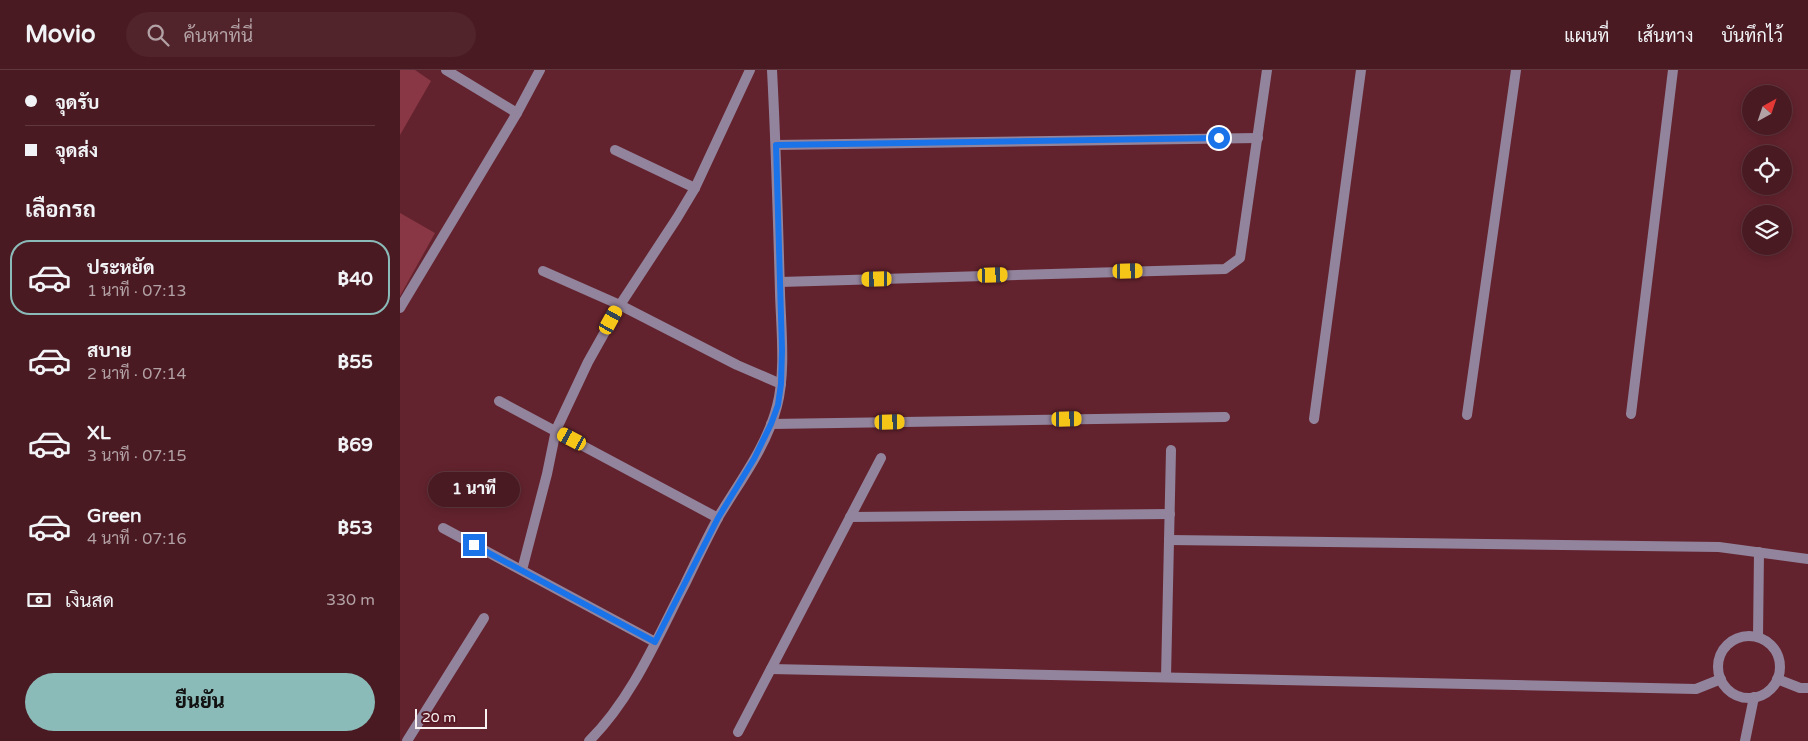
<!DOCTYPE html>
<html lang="th">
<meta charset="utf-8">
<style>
:root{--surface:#4a1a22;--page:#51232a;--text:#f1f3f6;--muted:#b2a1a5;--line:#613840;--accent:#8bbbb9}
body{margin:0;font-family:"Varela Round",Sarabun,sans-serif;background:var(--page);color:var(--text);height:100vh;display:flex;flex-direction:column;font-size:19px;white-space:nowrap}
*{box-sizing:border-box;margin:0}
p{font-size:16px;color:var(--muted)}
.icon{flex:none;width:28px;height:28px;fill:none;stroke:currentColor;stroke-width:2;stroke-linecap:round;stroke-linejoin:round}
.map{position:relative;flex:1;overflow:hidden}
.panel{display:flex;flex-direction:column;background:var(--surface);width:400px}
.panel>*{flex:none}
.hud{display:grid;align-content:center;height:110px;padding:0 25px;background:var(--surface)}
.needle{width:32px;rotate:40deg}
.controls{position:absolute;left:1342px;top:15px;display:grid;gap:10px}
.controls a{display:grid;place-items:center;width:50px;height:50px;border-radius:50%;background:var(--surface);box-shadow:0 2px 12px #0003,0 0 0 1px var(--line);font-size:25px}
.scale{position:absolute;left:15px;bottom:12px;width:72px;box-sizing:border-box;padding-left:5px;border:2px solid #faf2f2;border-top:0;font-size:14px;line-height:18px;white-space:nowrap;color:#faf2f2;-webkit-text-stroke:4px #571824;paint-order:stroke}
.end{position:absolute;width:22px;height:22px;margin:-11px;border:6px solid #1a73e8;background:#fff;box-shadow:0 0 0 2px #fff}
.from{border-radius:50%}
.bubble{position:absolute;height:35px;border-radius:18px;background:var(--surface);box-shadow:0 2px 12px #0003,0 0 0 1px var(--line);font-size:16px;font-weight:800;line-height:35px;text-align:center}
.car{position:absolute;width:15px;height:30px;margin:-15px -8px;border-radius:6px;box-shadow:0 0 4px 1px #0007;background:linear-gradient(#f5c518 24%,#345 0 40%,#f5c518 0 76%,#345 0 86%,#f5c518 0)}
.hud b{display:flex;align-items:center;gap:18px;height:48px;font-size:19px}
.hud b+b{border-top:1px solid var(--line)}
.hud i{width:12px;height:12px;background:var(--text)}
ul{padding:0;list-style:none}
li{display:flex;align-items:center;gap:15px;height:75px;margin:0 10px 8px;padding:0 15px;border:2px solid transparent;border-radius:20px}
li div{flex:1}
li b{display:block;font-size:19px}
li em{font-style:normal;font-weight:800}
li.active{border-color:var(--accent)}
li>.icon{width:45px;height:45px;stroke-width:1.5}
h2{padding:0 25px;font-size:22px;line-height:60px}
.pay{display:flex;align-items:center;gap:12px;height:55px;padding:0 25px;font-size:19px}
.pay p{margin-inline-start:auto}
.primary-button{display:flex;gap:10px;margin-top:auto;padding:10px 25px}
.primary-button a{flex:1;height:58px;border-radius:30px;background:var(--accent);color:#111;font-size:20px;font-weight:800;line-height:58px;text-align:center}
header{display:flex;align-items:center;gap:30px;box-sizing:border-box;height:70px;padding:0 25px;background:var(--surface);border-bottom:1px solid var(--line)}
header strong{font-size:24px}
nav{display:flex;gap:28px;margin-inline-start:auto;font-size:18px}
.search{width:350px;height:45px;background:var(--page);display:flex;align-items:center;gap:12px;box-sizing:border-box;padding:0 18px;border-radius:28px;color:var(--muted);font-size:19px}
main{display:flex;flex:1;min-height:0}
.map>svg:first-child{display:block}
.green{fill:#8a3745}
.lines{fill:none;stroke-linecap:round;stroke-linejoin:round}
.minor{stroke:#93849d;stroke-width:10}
.route{stroke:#1a73e8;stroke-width:6}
</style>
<header>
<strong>Movio</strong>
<div class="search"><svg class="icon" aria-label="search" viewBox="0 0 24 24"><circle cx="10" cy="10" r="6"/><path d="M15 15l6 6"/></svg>ค้นหาที่นี่</div>
<nav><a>แผนที่</a><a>เส้นทาง</a><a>บันทึกไว้</a></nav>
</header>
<main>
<section class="panel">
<div class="hud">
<b><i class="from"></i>จุดรับ</b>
<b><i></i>จุดส่ง</b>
</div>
<h2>เลือกรถ</h2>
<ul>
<li class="active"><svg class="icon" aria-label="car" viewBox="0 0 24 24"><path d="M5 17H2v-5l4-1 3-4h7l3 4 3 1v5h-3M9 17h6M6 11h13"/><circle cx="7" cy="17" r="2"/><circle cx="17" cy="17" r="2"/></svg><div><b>ประหยัด</b><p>1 นาที · 07:13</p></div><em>฿40</em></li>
<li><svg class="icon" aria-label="car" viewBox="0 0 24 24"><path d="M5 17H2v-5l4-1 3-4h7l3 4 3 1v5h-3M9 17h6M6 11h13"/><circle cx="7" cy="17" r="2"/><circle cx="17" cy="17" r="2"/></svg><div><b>สบาย</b><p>2 นาที · 07:14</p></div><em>฿55</em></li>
<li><svg class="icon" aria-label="car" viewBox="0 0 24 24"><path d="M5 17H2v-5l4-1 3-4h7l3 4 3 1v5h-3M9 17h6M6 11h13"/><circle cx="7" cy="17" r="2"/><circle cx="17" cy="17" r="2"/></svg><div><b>XL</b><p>3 นาที · 07:15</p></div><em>฿69</em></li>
<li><svg class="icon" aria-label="car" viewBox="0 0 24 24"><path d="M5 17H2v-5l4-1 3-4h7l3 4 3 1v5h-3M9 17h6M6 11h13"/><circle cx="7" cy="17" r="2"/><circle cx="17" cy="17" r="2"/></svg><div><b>Green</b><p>4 นาที · 07:16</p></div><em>฿53</em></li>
</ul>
<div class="pay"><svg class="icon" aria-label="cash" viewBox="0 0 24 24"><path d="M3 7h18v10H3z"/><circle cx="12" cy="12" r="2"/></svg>เงินสด<p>330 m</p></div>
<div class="primary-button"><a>ยืนยัน</a></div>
</section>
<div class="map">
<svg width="1408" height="671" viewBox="0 0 1408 671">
<rect width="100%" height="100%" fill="#63232e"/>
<!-- green -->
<g class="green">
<path d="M 0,0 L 15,0 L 31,11 L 0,65 Z"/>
<path d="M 0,143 L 35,163 L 0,226 Z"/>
</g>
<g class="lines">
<!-- minor -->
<g class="minor">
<path d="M 46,0 L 117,43"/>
<path d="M 376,75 L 858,68"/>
<path d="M 215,80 L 295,118"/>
<path d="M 143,201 L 220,235 L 337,295 L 381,314"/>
<path d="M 380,212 L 825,199 L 840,188 L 867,0"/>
<path d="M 0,238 L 117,43 L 140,0"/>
<path d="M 99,331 L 318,448"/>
<path d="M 1231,344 L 1273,0"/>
<path d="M 1067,345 L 1116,0"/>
<path d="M 914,349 L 961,0"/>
<path d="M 371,354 L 825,347"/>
<path d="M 450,447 L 770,444"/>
<path d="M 43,458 L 255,572"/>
<path d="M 769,470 L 1319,477 L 1408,489"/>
<path d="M 122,500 L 147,404 L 156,360 L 188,292 L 220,235 L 277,148 L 295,118 L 350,0"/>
<circle cx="1349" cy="597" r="31"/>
<path d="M 1358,567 L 1359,482"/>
<path d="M 371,599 L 1296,619 L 1321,609"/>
<path d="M 766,607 L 771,380"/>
<path d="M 1377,609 L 1400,618 L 1408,618"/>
<path d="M 338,662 L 481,388"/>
<path d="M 7,671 L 84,548"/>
<path d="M 189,671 C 232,629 258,566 285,514 C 296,491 307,468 319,446 C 340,411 367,376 377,336 C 386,302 381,258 380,223 C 378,149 376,74 372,0"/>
<path d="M 1345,671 L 1354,627"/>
</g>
</g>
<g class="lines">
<!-- route -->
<path class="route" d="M 74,475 L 255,572 L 318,448 L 354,389 L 371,354 L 378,335 L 381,314 L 382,280 L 376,75 L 819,68"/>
</g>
</svg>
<div class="controls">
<a><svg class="needle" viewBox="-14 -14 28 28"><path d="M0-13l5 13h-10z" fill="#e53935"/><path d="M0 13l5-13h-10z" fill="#b2a1a5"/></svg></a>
<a><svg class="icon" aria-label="locate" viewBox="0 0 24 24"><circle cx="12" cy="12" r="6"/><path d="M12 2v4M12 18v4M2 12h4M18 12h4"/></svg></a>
<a><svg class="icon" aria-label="layers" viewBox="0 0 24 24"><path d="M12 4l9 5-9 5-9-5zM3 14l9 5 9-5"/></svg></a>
</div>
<div class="scale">20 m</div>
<i class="end from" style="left:819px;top:68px"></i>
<i class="end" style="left:74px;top:475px"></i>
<div class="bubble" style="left:28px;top:402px;width:92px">1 นาที</div>
<i class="car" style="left:728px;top:201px;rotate:89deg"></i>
<i class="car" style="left:593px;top:205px;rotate:88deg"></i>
<i class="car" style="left:477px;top:209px;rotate:269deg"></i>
<i class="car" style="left:211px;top:250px;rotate:29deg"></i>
<i class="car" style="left:667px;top:349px;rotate:89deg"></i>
<i class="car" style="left:490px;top:352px;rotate:89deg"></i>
<i class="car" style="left:172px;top:369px;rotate:298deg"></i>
</div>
</main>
